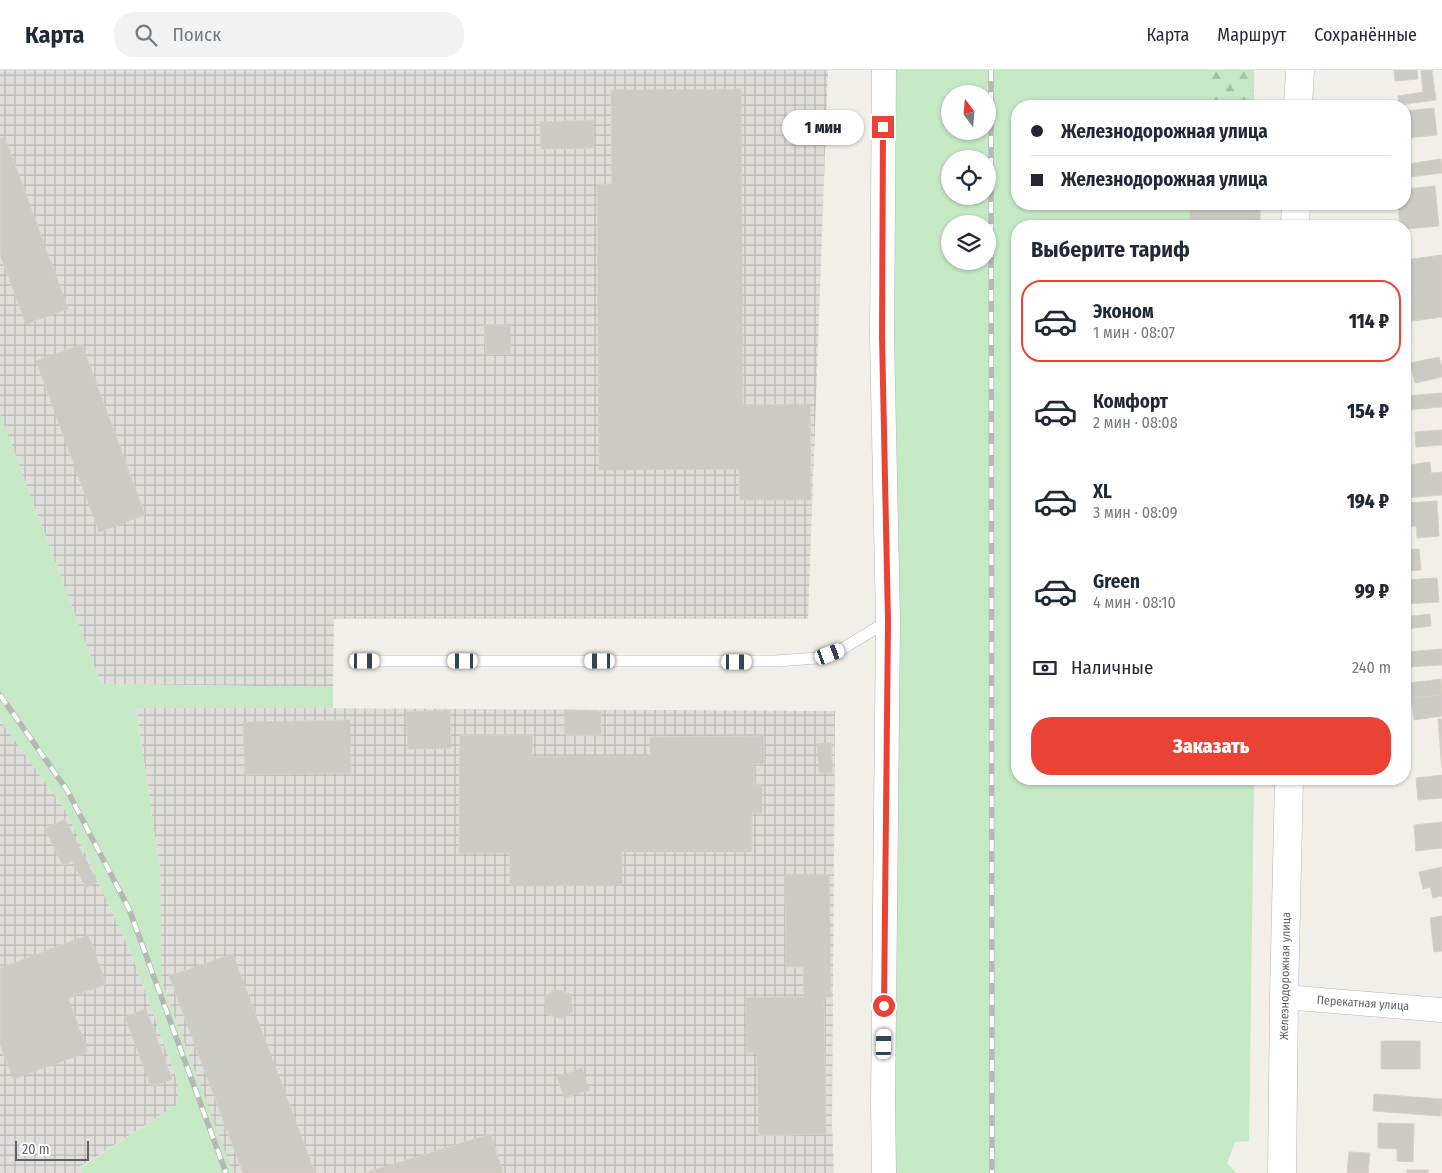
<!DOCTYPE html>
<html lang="ru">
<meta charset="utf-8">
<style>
:root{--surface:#fff;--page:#f2f2f3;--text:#1f2937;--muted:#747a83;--line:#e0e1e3;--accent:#ea4335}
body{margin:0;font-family:"Fira Sans Condensed",sans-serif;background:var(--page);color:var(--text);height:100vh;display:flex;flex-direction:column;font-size:19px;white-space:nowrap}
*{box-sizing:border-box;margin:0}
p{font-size:16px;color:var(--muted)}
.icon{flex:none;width:28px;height:28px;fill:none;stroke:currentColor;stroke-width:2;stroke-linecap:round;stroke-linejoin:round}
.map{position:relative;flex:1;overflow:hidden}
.panel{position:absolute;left:1011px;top:150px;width:400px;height:565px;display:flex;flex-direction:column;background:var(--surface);border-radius:20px;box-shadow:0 1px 4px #0004}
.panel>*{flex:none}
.banner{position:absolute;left:1011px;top:30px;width:400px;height:110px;border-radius:20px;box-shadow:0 1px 4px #0004;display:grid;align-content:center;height:110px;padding:0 20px;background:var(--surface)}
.needle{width:32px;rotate:344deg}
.controls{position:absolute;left:941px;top:15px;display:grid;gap:10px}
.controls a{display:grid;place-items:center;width:55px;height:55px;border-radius:50%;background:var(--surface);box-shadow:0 1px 4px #0004;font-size:25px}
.scale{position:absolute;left:15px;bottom:12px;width:74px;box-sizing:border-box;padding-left:5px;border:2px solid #5f6368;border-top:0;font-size:14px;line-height:18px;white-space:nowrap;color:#5f6368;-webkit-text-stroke:4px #fff;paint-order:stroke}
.end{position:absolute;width:22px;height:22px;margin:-11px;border:6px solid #ea4335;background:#fff;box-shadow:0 0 0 2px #fff}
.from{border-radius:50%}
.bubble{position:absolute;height:35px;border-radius:18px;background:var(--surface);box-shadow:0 1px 4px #0004;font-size:16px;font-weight:800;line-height:35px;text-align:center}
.car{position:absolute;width:15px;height:30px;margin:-15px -8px;border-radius:6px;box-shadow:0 0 4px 1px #0007;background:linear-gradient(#fff 24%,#345 0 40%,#fff 0 76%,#345 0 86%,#fff 0)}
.banner b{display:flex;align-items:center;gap:18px;height:48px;font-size:19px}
.banner b+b{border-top:1px solid var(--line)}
.banner i{width:12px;height:12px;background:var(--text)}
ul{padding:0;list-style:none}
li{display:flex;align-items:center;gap:15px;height:82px;margin:0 10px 8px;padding:0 10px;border:2px solid transparent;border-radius:20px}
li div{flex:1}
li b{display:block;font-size:19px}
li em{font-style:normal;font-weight:800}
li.selected{border-color:var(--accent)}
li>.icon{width:45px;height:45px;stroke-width:1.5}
h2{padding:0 20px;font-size:22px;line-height:60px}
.pay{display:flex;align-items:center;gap:12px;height:55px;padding:0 20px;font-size:19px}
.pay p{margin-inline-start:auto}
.action{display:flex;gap:10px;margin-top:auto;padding:10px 20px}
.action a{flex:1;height:58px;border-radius:20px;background:var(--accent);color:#fff;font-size:20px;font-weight:800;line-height:58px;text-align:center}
header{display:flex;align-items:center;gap:30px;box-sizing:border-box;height:70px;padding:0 25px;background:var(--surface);border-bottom:1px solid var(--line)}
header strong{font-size:24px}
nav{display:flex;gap:28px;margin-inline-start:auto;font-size:18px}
.search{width:350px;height:45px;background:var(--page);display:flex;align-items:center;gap:12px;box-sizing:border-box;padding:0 18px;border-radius:20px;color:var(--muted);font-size:19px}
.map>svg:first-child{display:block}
.industrial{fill:url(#industrial-grid)}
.grass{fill:#c5e8c5;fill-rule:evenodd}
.forest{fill:url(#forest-firs)}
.building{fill:#cccac5;stroke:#d6d1c6}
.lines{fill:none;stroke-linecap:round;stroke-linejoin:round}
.service-casing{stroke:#b5b8bc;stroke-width:12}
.minor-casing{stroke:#b5b8bc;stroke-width:25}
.tertiary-casing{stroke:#b5b8bc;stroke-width:29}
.service{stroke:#fff;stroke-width:11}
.minor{stroke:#fff;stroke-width:24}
.tertiary{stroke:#fff;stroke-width:28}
.rail-casing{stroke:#b6b7b8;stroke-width:5.5}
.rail{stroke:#fff;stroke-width:4;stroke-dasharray:11;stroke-linecap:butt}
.route{stroke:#ea4335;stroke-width:6}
.labels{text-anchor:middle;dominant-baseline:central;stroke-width:4.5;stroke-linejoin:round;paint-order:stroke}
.street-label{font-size:12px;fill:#5f6368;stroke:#fff}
</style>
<header>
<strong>Карта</strong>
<div class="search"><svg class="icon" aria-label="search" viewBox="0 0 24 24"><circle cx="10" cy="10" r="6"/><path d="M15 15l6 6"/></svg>Поиск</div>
<nav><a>Карта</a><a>Маршрут</a><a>Сохранённые</a></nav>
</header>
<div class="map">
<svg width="1442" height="1103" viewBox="0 0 1442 1103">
<defs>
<pattern id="industrial-grid" width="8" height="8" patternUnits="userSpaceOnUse" patternTransform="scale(1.25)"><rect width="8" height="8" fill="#e0deda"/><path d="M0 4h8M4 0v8" fill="none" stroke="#b9b8b5"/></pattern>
<pattern id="forest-firs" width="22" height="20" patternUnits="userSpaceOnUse" patternTransform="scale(1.25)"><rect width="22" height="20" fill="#c5e8c5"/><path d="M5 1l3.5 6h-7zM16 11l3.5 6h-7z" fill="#a3c0a4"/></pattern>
</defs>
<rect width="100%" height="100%" fill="#f1efe8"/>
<!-- industrial -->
<g class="industrial">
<path d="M 0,0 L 828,0 L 808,549 L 334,549 L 333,617 L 101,614 L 0,344 Z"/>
<path d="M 136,637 L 835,641 L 832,1053 L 834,1103 L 232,1103 L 161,910 L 160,799 Z"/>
<path d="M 0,650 L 66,741 L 133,888 L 178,1013 L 178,1034 L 80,1097 L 82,1103 L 0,1103 Z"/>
</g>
<!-- grass -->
<g class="grass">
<path d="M 884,0 L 1209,0 L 1209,36 L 1018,36 L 1018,134 L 1260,134 L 1191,134 L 1190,156 L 1018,156 L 1018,709 L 1119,709 L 1119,712 L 1254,712 L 1249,1071 L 1235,1072 L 1227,1093 L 1236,1103 L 884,1103 ZM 950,24 L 988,24 L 988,61 L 950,61 ZM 950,89 L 988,89 L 988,126 L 950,126 ZM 950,154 L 988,154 L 988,191 L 950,191 Z"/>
<path d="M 0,344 L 101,614 L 333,617 L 333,638 L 136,638 L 160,799 L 161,910 L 233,1103 L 82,1103 L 80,1098 L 178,1034 L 178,1013 L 133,888 L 66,741 L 0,650 Z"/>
</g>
<!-- forest -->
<rect class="forest" x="1209" y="0" width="45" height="36"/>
<!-- building -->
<g class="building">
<path d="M 1394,0 L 1417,0 L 1418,9 L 1395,11 Z"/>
<path d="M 1432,0 L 1436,30 L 1399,35 L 1398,26 L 1423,22 L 1421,1 Z"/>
<path d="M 741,19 L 743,335 L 810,334 L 811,430 L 740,430 L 739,399 L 599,400 L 597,114 L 612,114 L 611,20 Z"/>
<path d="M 1434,38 L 1437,65 L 1406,68 L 1405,41 Z"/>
<path d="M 593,50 L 594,78 L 541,79 L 540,52 Z"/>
<path d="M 5,67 L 68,239 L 26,254 L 0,184 L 0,69 Z"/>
<path d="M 1441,89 L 1442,103 L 1409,107 L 1408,94 Z"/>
<path d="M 1435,116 L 1439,156 L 1405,159 L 1405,156 L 1400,156 L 1398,134 L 1405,134 L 1405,119 Z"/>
<rect x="1190" y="134" width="70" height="22"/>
<path d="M 1442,185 L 1442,247 L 1405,252 L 1405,190 Z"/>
<path d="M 510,254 L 511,284 L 486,285 L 484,255 Z"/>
<path d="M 82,274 L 145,445 L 99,462 L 36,291 Z"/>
<path d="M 1439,287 L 1442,298 L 1442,307 L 1415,313 L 1410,293 Z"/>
<path d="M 1442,323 L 1442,337 L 1405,340 L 1405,326 Z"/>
<path d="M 1442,360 L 1442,375 L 1416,377 L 1415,362 Z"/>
<path d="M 1430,392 L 1431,403 L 1442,402 L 1442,425 L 1405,428 L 1405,404 L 1409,403 L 1409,395 Z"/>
<path d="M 1437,431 L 1439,466 L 1417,468 L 1416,456 L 1405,457 L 1405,433 Z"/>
<path d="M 1419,479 L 1421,500 L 1405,501 L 1405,480 Z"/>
<path d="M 1437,508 L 1439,532 L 1405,534 L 1405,510 Z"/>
<path d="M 1430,544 L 1431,556 L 1405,559 L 1405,547 Z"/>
<path d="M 1442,579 L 1442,595 L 1407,597 L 1406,582 Z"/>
<path d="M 1441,609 L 1442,625 L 1411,628 L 1409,613 Z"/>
<path d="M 1442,625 L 1442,646 L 1414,650 L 1411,628 Z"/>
<path d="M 450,640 L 451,678 L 408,679 L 406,642 Z"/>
<path d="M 565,640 L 601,641 L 601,666 L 565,665 Z"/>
<path d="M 1438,649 L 1442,649 L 1442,698 Z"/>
<path d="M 350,650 L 351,703 L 245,705 L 243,652 Z"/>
<path d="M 460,665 L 533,665 L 532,687 L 650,686 L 650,667 L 764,666 L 764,694 L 754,694 L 754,714 L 762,714 L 762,743 L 752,743 L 752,782 L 622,782 L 622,815 L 510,816 L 510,783 L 459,783 Z"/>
<path d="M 831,673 L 833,703 L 819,703 L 817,674 Z"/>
<path d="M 1442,705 L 1442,728 L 1418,730 L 1416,708 Z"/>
<path d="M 65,749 L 97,812 L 86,818 L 72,791 L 63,796 L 45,759 Z"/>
<path d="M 1442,752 L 1442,778 L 1416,781 L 1414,755 Z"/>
<path d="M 1442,797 L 1442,826 L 1433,828 L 1430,817 L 1423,819 L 1419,802 Z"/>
<path d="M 785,805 L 829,805 L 831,927 L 824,927 L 826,1064 L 759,1066 L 757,983 L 747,983 L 746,928 L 804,927 L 803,897 L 786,897 Z"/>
<path d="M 1442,846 L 1442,881 L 1434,882 L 1430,848 Z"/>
<path d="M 88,865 L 106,914 L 68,928 L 88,982 L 13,1009 L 0,974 L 0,898 Z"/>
<path d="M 233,884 L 315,1103 L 243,1103 L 169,906 Z"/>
<path d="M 555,919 L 571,924 L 573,942 L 562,949 L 547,944 L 544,927 Z"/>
<path d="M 146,939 L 172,1009 L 151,1017 L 125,947 Z"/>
<rect x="1381" y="971" width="39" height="28"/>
<path d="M 582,998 L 589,1020 L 564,1028 L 557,1007 Z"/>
<path d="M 1374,1024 L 1442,1029 L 1441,1046 L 1373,1041 Z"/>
<path d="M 1378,1053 L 1414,1054 L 1413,1092 L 1397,1091 L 1397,1079 L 1378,1078 Z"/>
<path d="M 491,1064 L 503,1103 L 365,1103 Z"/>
<path d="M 1349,1082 L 1370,1083 L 1368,1103 L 1347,1103 Z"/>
<rect x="1407" y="1100" width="21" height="3"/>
</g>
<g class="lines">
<defs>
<path id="service" d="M 365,591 L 776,591 L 817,588 L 842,579 L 888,551"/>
<g id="minor">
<path d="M 884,0 L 882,267 L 888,551 L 883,1032 L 884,1103"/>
<path d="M 1284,927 L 1442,940"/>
</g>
<g id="tertiary">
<path d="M 1298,36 L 1300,0"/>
<path d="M 1295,156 L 1296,134"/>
<path d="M 1282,1103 L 1284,927 L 1289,709"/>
</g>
</defs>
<!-- service casing -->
<use href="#service" class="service-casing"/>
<!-- minor casing -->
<use href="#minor" class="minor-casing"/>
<!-- tertiary casing -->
<use href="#tertiary" class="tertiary-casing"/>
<!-- service -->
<use href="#service" class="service"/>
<!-- minor -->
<use href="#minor" class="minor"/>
<!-- tertiary -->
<use href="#tertiary" class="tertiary"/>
<defs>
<g id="rail">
<path d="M 991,0 L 992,1103"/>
<path d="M 0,625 L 67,720 L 129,839 L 226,1103"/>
</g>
</defs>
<!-- rail casing -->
<use href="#rail" class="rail-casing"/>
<!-- rail -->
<use href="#rail" class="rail"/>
</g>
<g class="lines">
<!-- route -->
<path class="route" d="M 883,57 L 882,266 L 888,551 L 884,936"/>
</g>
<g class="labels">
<!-- street labels -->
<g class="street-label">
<text transform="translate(1285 906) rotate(-89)">Железнодорожная улица</text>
<text transform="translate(1363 933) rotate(4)">Перекатная улица</text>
</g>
</g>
</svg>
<div class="controls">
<a><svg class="needle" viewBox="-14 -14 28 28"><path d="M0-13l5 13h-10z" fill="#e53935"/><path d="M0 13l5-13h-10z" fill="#747a83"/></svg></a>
<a><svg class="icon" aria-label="locate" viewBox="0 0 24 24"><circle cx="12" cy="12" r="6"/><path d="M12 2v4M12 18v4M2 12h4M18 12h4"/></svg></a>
<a><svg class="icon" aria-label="layers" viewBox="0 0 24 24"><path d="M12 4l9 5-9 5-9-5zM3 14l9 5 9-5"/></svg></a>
</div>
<div class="scale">20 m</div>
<i class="end from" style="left:884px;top:936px"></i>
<i class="end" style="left:883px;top:57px"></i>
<div class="bubble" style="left:782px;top:40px;width:82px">1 мин</div>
<i class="car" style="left:830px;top:584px;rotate:70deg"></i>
<i class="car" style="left:365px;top:591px;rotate:90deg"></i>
<i class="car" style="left:463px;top:591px;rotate:270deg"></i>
<i class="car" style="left:600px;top:591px;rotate:270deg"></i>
<i class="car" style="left:737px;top:592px;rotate:90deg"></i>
<i class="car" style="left:884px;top:974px;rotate:1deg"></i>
<div class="banner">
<b><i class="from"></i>Железнодорожная улица</b>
<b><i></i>Железнодорожная улица</b>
</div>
<section class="panel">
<h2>Выберите тариф</h2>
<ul>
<li class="selected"><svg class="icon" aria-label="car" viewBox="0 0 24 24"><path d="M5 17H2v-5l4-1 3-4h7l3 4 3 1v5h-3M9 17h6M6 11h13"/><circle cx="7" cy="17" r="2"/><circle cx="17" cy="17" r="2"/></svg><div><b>Эконом</b><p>1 мин · 08:07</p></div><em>114 ₽</em></li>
<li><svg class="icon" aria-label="car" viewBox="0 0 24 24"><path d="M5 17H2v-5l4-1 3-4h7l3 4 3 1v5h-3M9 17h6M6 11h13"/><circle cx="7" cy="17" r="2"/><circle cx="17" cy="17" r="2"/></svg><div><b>Комфорт</b><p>2 мин · 08:08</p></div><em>154 ₽</em></li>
<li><svg class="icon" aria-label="car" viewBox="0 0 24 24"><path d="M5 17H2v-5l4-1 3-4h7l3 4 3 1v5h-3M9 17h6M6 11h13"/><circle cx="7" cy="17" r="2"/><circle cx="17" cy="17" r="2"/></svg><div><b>XL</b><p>3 мин · 08:09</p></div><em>194 ₽</em></li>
<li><svg class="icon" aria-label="car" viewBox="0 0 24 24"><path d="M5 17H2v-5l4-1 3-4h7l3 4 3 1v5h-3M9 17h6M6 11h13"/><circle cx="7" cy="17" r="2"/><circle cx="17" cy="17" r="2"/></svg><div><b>Green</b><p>4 мин · 08:10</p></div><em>99 ₽</em></li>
</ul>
<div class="pay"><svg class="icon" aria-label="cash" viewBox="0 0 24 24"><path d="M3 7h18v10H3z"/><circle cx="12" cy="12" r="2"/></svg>Наличные<p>240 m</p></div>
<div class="action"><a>Заказать</a></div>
</section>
</div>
